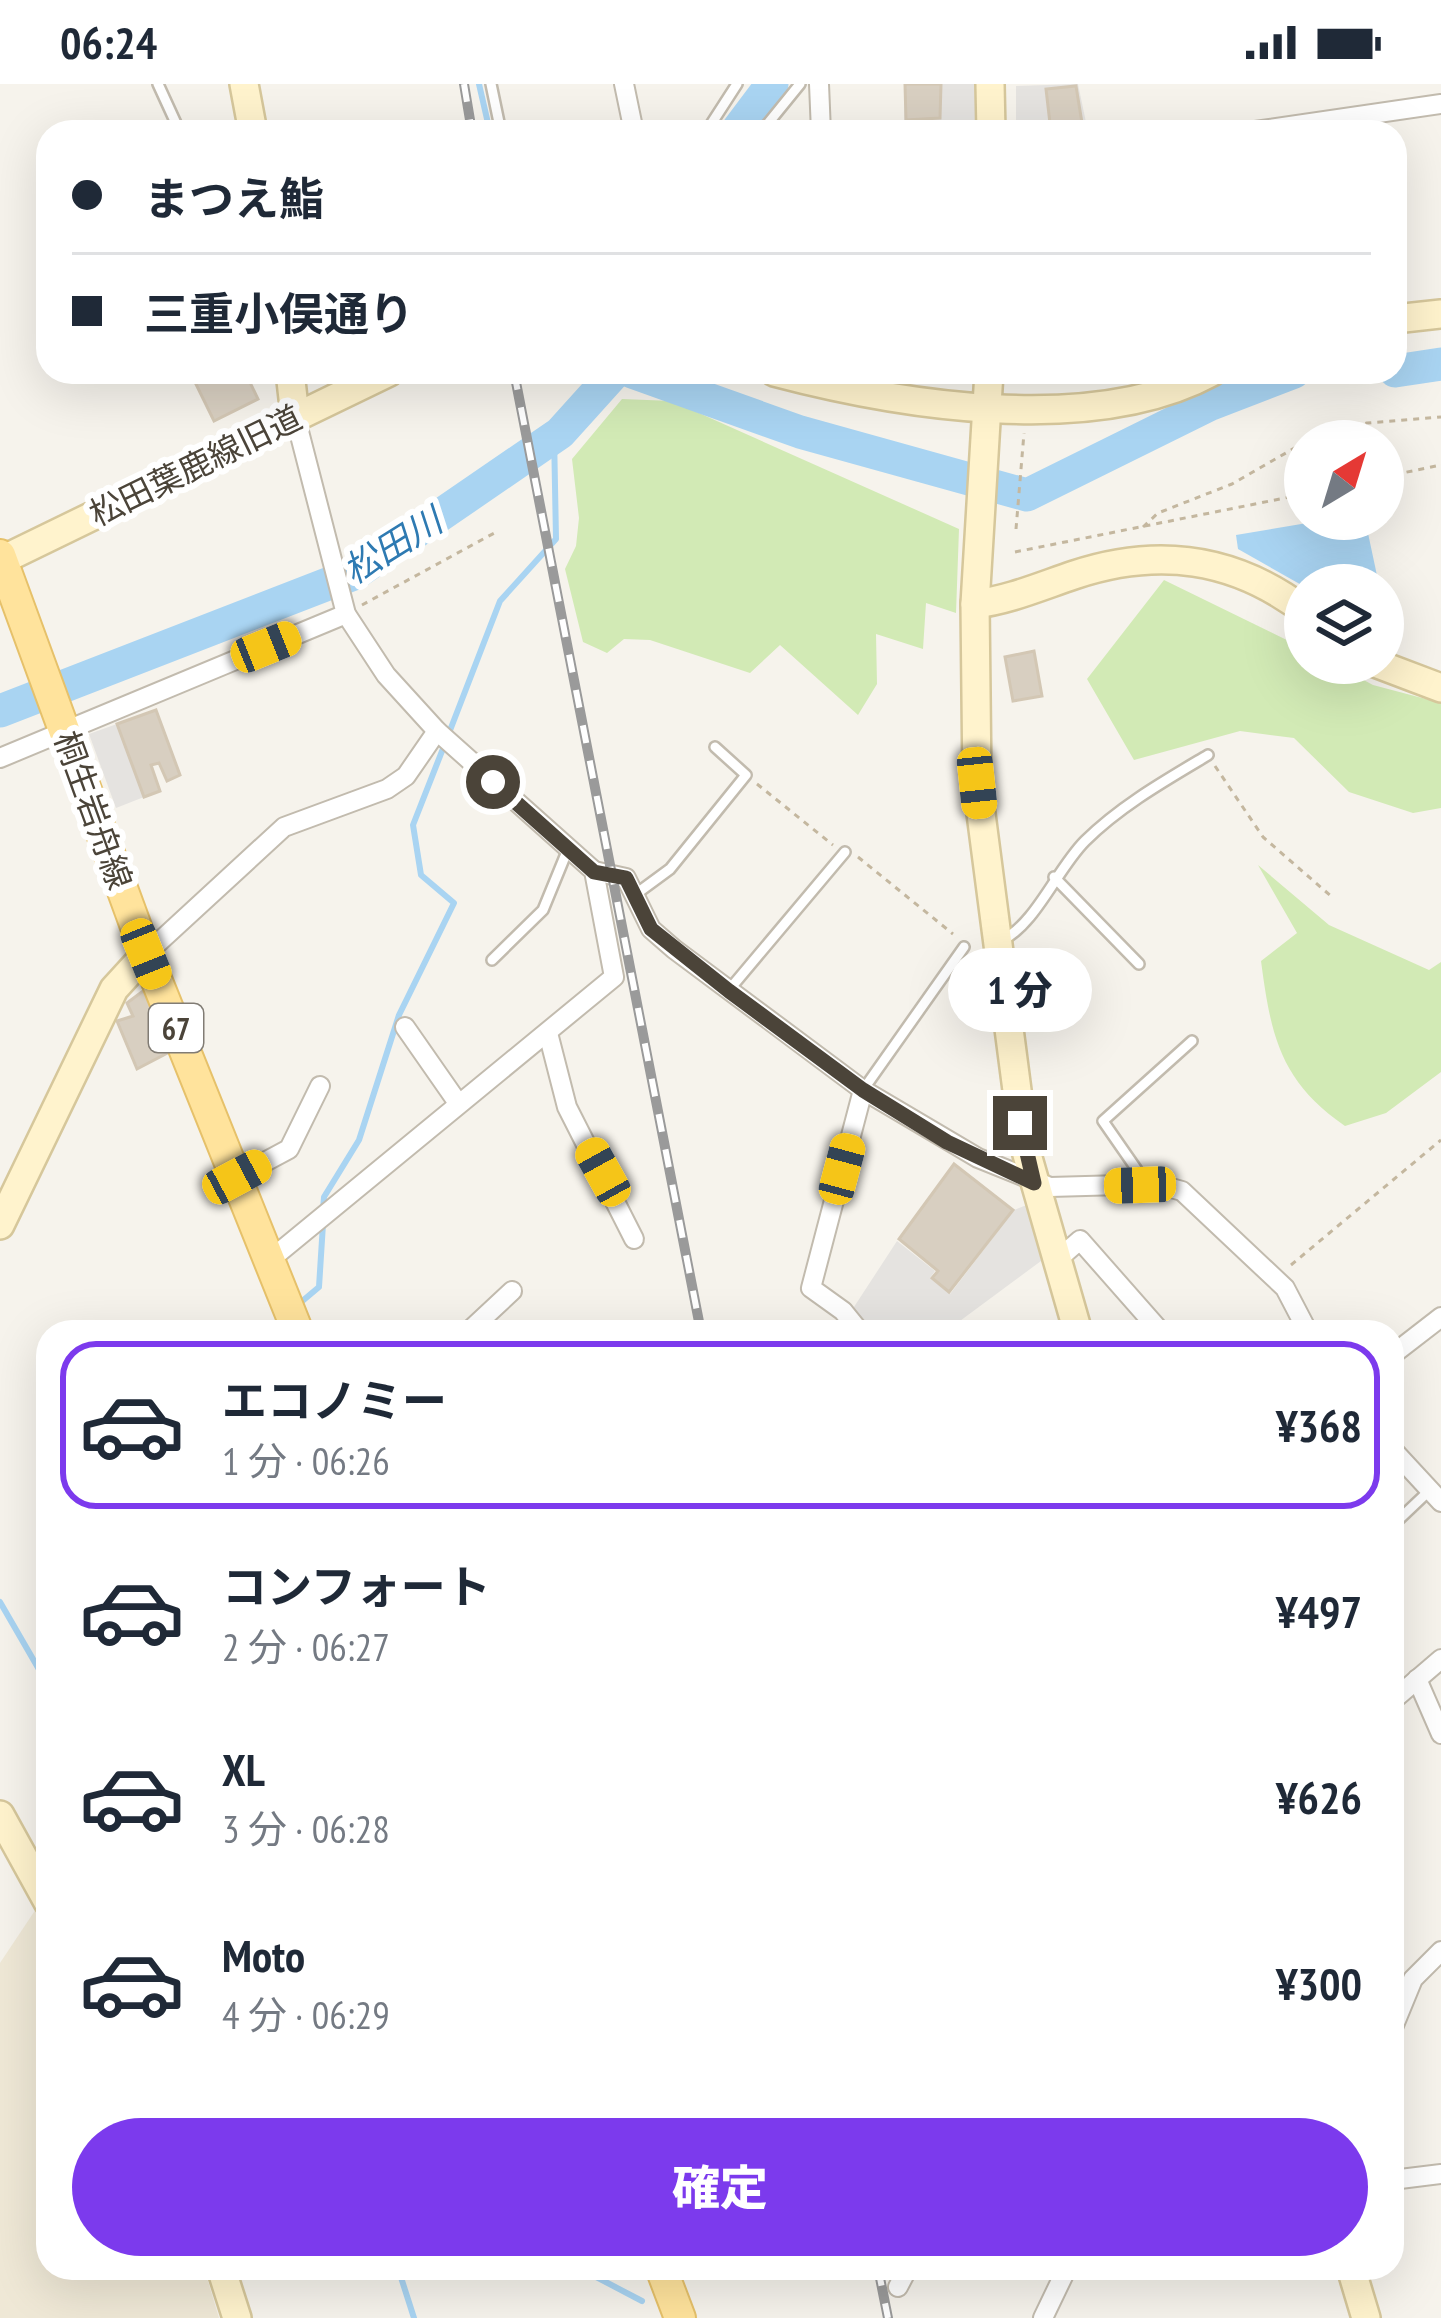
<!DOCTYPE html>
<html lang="ja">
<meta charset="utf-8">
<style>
:root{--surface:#fff;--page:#f2f2f3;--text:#1f2937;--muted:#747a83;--line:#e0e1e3;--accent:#7c3aed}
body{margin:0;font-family:"PT Sans Narrow","Noto Sans JP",sans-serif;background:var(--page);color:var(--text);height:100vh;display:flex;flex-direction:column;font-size:45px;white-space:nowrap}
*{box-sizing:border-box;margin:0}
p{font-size:39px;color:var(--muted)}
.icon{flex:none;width:66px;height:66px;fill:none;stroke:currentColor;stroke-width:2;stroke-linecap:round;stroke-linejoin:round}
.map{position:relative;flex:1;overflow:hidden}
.sheet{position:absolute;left:36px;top:1236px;width:1368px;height:960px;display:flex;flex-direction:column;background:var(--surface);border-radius:36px;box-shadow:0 12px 48px #0002}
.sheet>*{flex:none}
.hud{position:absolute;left:36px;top:36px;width:1371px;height:264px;border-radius:36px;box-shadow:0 12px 48px #0002;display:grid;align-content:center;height:264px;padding:0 36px;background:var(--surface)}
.needle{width:78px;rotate:38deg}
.tools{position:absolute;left:1284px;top:336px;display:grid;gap:24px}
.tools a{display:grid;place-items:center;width:120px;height:120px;border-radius:50%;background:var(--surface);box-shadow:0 12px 48px #0002;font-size:60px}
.end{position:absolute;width:54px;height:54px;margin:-27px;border:15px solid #4b4439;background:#fff;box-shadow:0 0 0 6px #fff}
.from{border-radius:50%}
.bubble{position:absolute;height:84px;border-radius:42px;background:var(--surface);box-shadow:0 12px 48px #0002;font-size:39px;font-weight:800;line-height:84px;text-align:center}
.car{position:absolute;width:36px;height:72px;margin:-36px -18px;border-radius:15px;box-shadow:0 0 9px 3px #0007;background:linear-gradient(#f5c518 24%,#345 0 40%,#f5c518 0 76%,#345 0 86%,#f5c518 0)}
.hud b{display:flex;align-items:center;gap:42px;height:114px;font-size:45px}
.hud b+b{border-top:3px solid var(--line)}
.hud i{width:30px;height:30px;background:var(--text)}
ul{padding:21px 0 0;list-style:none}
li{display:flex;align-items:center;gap:36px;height:168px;margin:0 24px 18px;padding:0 12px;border:6px solid transparent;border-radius:36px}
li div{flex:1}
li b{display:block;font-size:45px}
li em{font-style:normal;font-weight:800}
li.on{border-color:var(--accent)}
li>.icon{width:108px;height:108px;stroke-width:1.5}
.action{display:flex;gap:24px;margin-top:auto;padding:24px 36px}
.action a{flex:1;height:138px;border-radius:72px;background:var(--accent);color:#fff;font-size:48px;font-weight:800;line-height:138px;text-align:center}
.status{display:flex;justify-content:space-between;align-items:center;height:84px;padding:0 60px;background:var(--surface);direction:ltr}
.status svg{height:33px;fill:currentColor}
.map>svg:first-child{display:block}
.education{fill:#efe8d6}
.green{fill:#d2eab5}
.parking{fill:#e5e3e0}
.water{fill:#a9d4f2}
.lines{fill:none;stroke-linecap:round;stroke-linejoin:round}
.stream{stroke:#a9d4f2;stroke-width:6}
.river{stroke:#a9d4f2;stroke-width:33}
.building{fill:#d8cfc1;stroke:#d3c7b4;stroke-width:3}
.lane-casing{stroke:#c2bbae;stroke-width:14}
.street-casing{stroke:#c2bbae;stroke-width:22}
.secondary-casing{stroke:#d6c79b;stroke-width:32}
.primary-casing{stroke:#e6c16a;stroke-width:34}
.path{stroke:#c4b79f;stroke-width:3;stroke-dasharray:6 6;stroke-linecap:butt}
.lane{stroke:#fff;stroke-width:9}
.street{stroke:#fff;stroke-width:18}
.secondary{stroke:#fff3cd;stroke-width:27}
.primary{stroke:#ffe39c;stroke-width:30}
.rail-casing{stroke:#9a9a9a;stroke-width:10}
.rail{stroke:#fff;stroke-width:6;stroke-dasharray:18;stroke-linecap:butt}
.route{stroke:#4b4439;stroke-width:15}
.labels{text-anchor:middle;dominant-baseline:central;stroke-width:12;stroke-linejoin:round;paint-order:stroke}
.shield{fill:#fff;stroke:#817c74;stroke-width:3}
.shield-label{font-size:30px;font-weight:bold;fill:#4b4439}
.street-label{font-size:33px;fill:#4b4439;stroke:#fff}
.water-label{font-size:36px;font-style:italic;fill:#2e7ab2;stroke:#fff}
</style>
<div class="status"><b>06:24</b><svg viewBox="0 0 49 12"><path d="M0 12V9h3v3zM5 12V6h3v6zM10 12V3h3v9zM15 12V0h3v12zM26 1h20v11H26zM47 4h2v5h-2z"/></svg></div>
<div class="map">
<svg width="1441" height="2234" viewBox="0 0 1441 2234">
<rect width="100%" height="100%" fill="#f6f3ec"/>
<!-- education -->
<path class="education" d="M 38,1822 L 48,1843 L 48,2184 L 204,2184 L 219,2234 L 0,2234 L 0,1879 Z"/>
<!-- green -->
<g class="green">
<path d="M 622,315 L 672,317 L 959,445 L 956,529 L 926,519 L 923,565 L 876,550 L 877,600 L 858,631 L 780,561 L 750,589 L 650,556 L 624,555 L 607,569 L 583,558 L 565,485 L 576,462 L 579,434 L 572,375 Z"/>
<path d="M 1164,496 L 1305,565 L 1305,579 L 1332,579 L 1373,601 L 1441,619 L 1441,724 L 1413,729 L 1349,708 L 1294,654 L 1240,647 L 1134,676 L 1087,595 Z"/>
<path d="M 1258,781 L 1329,841 L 1429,886 L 1441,878 L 1441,988 L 1386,1029 L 1345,1042 C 1280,997 1271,952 1261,877 L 1297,849 Z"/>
</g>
<!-- parking -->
<g class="parking">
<rect x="904" y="0" width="76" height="48"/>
<path d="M 1078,0 L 1088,48 L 1016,48 L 1016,2 Z"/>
<path d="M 117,640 L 144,713 L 116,724 L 89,650 Z"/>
<path d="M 1029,1120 L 1041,1177 L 945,1248 L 871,1248 L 852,1226 L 897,1157 L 935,1187 L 930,1194 L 950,1210 L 1014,1126 Z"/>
</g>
<!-- water -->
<path class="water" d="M 1331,435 L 1365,435 L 1379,501 L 1305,503 L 1238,465 L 1236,451 Z"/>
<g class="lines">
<!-- stream -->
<g class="stream">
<path d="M 479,0 L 490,48"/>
<path d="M 449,649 L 500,517 L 556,455 L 554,349"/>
<path d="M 323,1126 L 324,1113 L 359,1056 L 399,931 L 454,819 L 421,791 L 413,741 L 444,662"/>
<path d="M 300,1219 L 319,1203 L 323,1140"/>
<path d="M 267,1248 L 281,1236"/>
<path d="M 0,1518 L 48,1601"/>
<path d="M 398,2184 L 414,2234"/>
<path d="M 579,2184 L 642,2217"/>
</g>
<!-- river -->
<g class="river">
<path d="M 736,48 L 772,0"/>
<path d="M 1395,287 L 1441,280"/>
<path d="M 632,288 L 800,348 L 1027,411 L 1211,320 L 1294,288"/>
<path d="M 0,627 L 356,489 L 560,349 L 615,288"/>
</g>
</g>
<!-- building -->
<g class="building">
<path d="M 905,0 L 941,0 L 940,34 L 906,36 Z"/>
<path d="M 1076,2 L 1083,45 L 1051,48 L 1046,5 Z"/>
<path d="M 190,288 L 245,288 L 258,315 L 214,337 Z"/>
<path d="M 1034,567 L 1042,612 L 1013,617 L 1005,573 Z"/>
<path d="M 156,626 L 180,691 L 167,697 L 159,679 L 151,681 L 160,707 L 144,713 L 117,640 Z"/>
<path d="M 147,904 L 175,965 L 137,985 L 117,937 L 133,932 L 127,919 Z"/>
<path d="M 954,1080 L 1013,1126 L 949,1208 L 932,1194 L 938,1187 L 899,1155 Z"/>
</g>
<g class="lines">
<defs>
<g id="lane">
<path d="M 158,0 L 180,48"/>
<path d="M 491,0 L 501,48"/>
<path d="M 706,48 L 737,0"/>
<path d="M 761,48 L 800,0"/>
<path d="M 1054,793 L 1139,880"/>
<path d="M 636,810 L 670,785 L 746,691 L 715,663"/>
<path d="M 1001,857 C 1036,840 1057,785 1085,757 C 1120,722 1166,696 1208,671"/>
<path d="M 492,876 L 543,826 L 568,765"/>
<path d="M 729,906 L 845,768"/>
<path d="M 863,1006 L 964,863"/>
<path d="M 1140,1101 L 1137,1086 L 1103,1037 L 1192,957"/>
<path d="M 1392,1442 L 1430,1406"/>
</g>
<g id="street">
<path d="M 624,0 L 634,48"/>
<path d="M 819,0 L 821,48"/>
<path d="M 1248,48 L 1441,20"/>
<path d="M 0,674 L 346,530"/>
<path d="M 594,787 L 626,794 L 651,845 L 674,865 L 863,1006 L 978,1074 L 1050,1103 L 1157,1100 L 1182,1107 L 1285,1204 L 1308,1248"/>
<path d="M 146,870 L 284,743 L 387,705 L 406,692 L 437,647"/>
<path d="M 405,943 L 458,1019"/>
<path d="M 548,949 L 567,1023 L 634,1155"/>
<path d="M 237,1093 L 289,1065 L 320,1002"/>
<path d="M 271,1175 L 614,893 L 594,787 L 437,647 L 386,591 L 346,530 L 295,332"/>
<path d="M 1057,1176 L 1080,1156 L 1161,1248"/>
<path d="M 468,1248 L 512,1207"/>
<path d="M 860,1248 L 843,1227 L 811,1204 L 863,1006"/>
<path d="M 1392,1271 L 1441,1233"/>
<path d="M 1392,1365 L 1441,1418"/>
<path d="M 1417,1595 L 1441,1650"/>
<path d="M 1392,1617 L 1441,1575"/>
<path d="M 1392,1946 L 1413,1895 L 1441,1867"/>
<path d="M 1392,2096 L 1441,2090"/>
<path d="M 898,2203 L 908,2184"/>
<path d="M 1043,2234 L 1067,2184"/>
</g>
<g id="secondary">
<path d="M 244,0 L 253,48"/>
<path d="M 990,0 L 991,48"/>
<path d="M 1395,235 L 1441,230"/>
<path d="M 290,288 L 295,332"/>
<path d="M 774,288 C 899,321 1093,353 1212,288"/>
<path d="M 989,288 L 975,520 L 977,699 L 1024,1060 L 1078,1248"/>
<path d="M 2,476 L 389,288"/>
<path d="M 975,520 C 1009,516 1041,502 1074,491 C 1158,463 1234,473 1305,527"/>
<path d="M 1375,579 L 1441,604"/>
<path d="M 0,1141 L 114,905 L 146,870"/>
<path d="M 0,1731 L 48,1818"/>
<path d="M 221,2184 L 237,2234"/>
<path d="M 1351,2184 L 1366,2234"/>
</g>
<g id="primary">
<path d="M 0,471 L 146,870 L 298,1248"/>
<path d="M 661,2184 L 680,2234"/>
</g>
</defs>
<!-- lane casing -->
<use href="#lane" class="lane-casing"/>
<!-- street casing -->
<use href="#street" class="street-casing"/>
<!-- secondary casing -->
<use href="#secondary" class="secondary-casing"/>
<!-- primary casing -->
<use href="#primary" class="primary-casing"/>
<!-- path -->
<g class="path">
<path d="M 1308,357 L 1367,339 L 1441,333"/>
<path d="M 1383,393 L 1441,381"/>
<path d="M 1143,443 L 1158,429 L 1232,400 L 1305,358"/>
<path d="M 1016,445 L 1024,349"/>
<path d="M 1015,468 L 1305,410"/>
<path d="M 362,521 L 498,447"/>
<path d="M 1215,682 L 1263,753 L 1332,813"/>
<path d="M 757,700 L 833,761"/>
<path d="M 858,773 L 953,850"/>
<path d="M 1291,1181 L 1441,1056"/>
</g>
<!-- lane -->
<use href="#lane" class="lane"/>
<!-- street -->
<use href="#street" class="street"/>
<!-- secondary -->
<use href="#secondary" class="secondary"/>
<!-- primary -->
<use href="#primary" class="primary"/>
<defs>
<g id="rail">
<path d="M 464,0 L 472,48"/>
<path d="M 514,288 L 701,1248"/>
<path d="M 878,2184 L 888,2234"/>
</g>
</defs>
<!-- rail casing -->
<use href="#rail" class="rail-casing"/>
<!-- rail -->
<use href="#rail" class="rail"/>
</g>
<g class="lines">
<!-- route -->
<path class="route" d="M 493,698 L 594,788 L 626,794 L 651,845 L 729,907 L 863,1006 L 947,1058 L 1034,1099 L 1020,1039"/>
</g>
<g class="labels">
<!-- shield labels -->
<rect class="shield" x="149" y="920" width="54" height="48" rx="9"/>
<g class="shield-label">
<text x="176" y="944">67</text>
</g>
<!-- street labels -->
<g class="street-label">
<text transform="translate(195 381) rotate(-26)">松田葉鹿線旧道</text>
<text transform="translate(94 726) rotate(70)">桐生岩舟線</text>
</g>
<!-- water labels -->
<g class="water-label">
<text transform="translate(392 461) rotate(-32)">松田川</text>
</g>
</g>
</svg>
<div class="tools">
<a><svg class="needle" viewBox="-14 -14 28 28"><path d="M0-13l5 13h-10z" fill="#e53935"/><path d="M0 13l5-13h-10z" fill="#747a83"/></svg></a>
<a><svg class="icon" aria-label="layers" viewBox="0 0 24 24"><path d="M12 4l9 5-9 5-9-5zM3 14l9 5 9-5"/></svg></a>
</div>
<i class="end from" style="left:493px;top:698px"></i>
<i class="end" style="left:1020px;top:1039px"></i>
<div class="bubble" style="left:948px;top:864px;width:144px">1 分</div>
<i class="car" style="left:266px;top:563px;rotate:68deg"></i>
<i class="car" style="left:977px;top:699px;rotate:174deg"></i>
<i class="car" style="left:146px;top:870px;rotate:158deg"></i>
<i class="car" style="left:842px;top:1085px;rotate:15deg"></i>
<i class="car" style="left:603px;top:1088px;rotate:331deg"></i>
<i class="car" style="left:237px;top:1093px;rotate:62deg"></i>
<i class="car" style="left:1140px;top:1101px;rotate:268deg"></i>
<div class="hud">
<b><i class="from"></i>まつえ鮨</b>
<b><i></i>三重小俣通り</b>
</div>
<section class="sheet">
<ul>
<li class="on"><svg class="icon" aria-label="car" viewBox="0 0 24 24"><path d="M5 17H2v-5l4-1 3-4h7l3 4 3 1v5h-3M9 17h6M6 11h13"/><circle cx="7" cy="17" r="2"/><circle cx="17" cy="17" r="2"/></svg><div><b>エコノミー</b><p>1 分 · 06:26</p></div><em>¥368</em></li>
<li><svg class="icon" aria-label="car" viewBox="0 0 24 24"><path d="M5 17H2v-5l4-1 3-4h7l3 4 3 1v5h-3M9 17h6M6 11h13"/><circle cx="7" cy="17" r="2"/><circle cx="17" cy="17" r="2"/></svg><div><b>コンフォート</b><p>2 分 · 06:27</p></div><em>¥497</em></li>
<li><svg class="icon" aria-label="car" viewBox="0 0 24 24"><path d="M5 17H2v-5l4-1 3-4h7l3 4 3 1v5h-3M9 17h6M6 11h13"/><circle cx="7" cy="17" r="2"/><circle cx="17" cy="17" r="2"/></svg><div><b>XL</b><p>3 分 · 06:28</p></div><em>¥626</em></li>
<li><svg class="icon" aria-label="car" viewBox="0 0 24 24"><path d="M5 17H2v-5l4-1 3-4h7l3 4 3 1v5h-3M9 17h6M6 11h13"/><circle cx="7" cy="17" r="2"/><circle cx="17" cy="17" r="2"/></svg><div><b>Moto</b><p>4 分 · 06:29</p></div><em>¥300</em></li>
</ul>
<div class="action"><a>確定</a></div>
</section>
</div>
